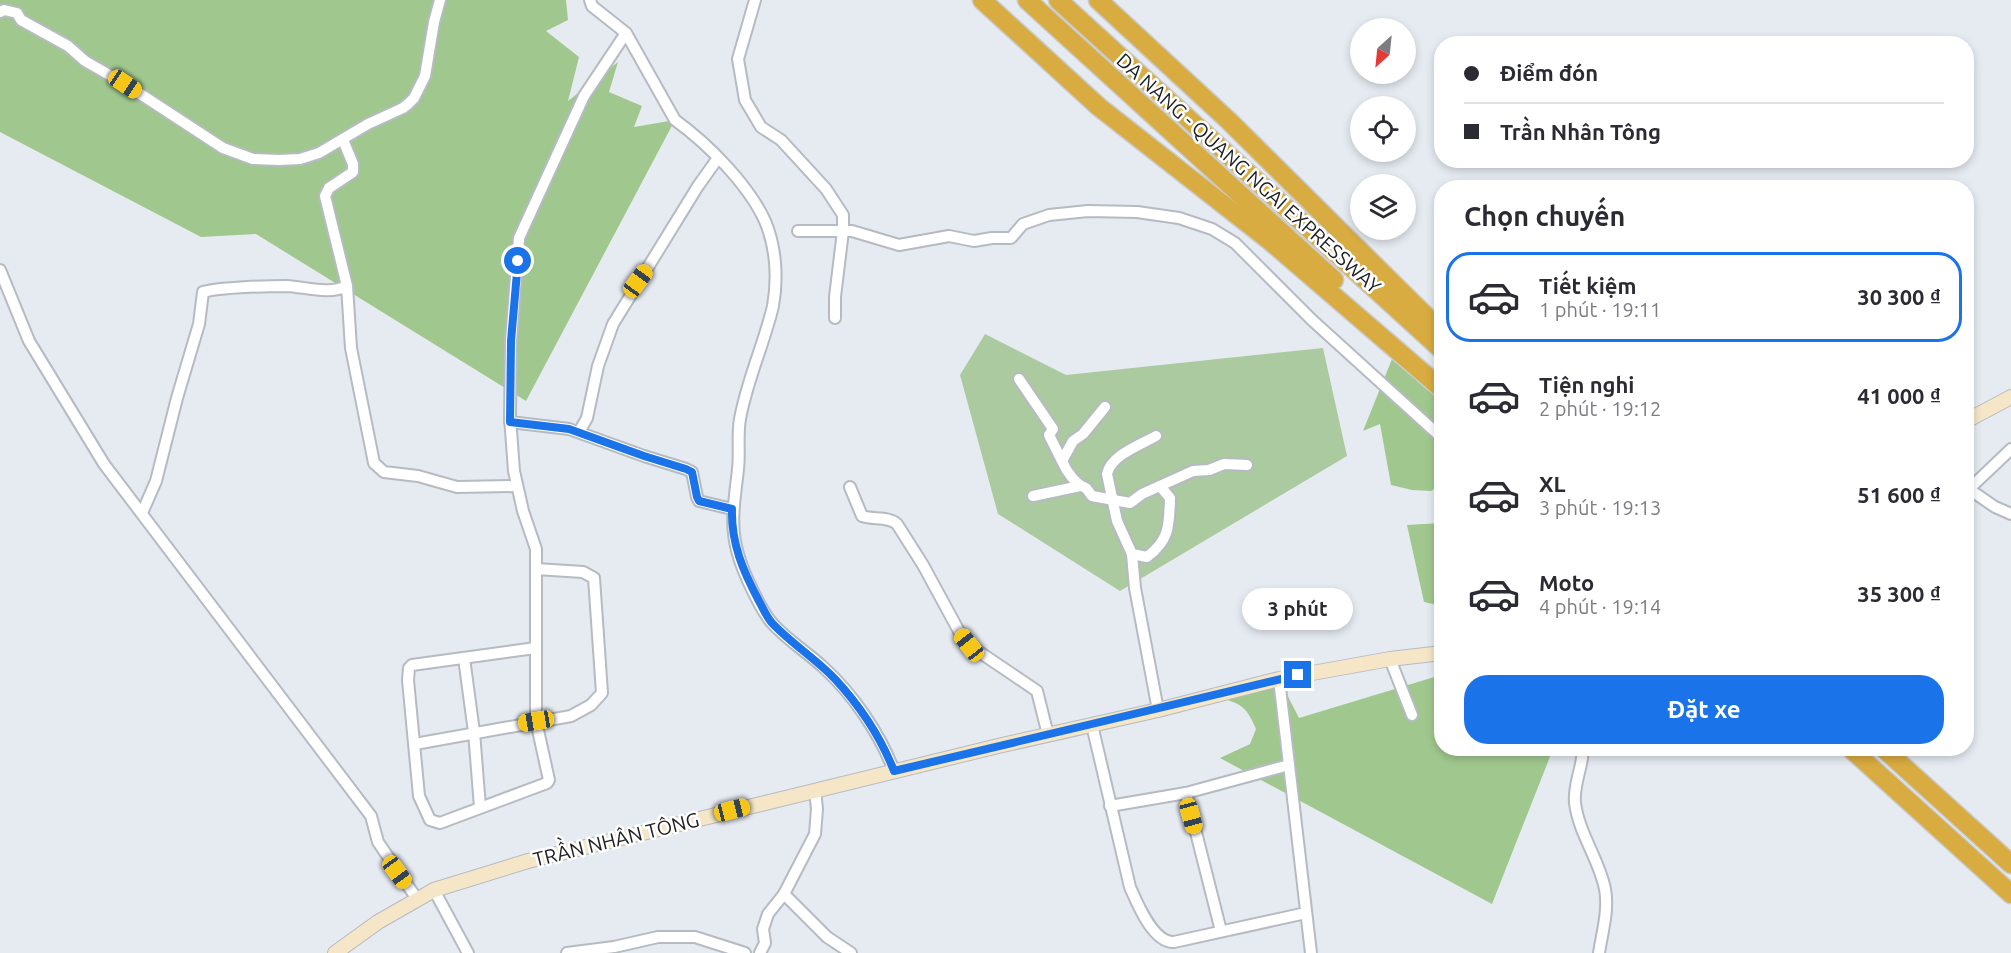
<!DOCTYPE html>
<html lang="vi">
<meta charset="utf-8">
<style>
:root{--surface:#fff;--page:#f7f7f7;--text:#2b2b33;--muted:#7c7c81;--line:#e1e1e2;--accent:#1a73e8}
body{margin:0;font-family:Ubuntu,sans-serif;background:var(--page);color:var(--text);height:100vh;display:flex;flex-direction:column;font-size:22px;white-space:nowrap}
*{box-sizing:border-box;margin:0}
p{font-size:20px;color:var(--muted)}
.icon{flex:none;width:33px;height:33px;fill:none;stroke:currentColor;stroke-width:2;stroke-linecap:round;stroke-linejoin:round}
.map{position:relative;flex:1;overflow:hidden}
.drawer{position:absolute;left:1434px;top:180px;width:540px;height:576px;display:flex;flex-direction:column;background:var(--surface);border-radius:24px;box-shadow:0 3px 9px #0003}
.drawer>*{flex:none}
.banner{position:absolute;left:1434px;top:36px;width:540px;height:132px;border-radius:24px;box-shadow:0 3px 9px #0003;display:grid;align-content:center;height:132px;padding:0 30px;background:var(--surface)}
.needle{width:39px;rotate:207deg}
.tools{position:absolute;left:1350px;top:18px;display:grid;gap:12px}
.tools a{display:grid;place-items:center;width:66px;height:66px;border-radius:50%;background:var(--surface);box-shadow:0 3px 9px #0003;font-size:30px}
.end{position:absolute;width:27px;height:27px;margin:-14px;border:8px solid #1a73e8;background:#fff;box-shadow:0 0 0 3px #fff}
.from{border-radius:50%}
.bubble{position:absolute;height:42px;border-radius:21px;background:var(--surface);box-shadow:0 3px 9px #0003;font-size:20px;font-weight:700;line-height:42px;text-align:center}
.car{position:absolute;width:18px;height:36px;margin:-18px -9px;border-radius:8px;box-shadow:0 0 4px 2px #0007;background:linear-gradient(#f5c518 24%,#345 0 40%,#f5c518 0 76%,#345 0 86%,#f5c518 0)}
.banner b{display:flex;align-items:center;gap:21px;height:57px;font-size:22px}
.banner b+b{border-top:2px solid var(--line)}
.banner i{width:15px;height:15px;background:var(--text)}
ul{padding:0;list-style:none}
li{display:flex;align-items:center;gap:18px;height:90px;margin:0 12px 9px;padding:0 18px;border:3px solid transparent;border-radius:24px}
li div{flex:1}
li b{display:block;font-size:22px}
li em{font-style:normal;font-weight:700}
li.current{border-color:var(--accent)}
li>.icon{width:54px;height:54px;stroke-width:1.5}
h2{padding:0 30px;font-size:27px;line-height:72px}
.button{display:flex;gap:12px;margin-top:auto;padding:12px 30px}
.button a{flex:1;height:69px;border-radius:24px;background:var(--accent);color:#fff;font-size:24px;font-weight:700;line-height:69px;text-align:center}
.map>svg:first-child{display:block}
.green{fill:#acca9f}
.forest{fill:#a0c88e}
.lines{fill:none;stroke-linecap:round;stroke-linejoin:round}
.street-casing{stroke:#b6bac2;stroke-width:14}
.secondary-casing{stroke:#b6bac2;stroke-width:16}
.highway-casing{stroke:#c9caca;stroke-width:21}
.street{stroke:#fff;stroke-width:10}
.secondary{stroke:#f4e6c6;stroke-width:14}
.highway{stroke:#d9ac41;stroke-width:18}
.route{stroke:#1a73e8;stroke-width:8}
.labels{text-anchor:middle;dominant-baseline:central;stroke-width:5;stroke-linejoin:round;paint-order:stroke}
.street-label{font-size:20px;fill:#202124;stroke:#fff}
</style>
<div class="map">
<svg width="2011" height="953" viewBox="0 0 2011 953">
<rect width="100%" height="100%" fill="#e6ebf2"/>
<!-- green -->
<path class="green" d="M 985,334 L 1066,375 L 1323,348 L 1347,456 L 1120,591 L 998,514 L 960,375 Z"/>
<!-- forest -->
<g class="forest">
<path d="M 0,0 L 566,0 L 568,20 L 546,31 L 579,57 L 568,101 L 618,62 L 609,92 L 642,106 L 634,127 L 675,120 L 526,401 L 256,234 L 201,237 L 0,132 Z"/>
<path d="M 1392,359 L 1441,399 L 1441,484 L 1431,491 L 1412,490 L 1391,485 L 1380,424 L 1363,431 Z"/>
<path d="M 1441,523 L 1441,603 L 1437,605 L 1424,602 L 1407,525 Z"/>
<path d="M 1441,675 L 1442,748 L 1553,749 L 1492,904 L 1220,758 L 1250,744 L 1256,729 C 1247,708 1243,705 1222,698 L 1279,679 L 1299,718 Z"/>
</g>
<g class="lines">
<defs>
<g id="street">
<path d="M 590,0 L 592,6 L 626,33 L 675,120 C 708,144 748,184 765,221 C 776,247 778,278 773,306 C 764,344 747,380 740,419 C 737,435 740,453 738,469 C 735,499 729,524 738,554 C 743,572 760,609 772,623 C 787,640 807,652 823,667 C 853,694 880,734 894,771"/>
<path d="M 755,0 L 738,59 L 745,100 L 761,127 L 781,140 L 826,189 L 843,215 L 843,231 L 835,297 L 835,318"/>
<path d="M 0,12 L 4,10 L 17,13 L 21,20 L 68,46 L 85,61 L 125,84 L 223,148 L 253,159 L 279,160 L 300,159 L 319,153 L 368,124 L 403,108 L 408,104 L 414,98 L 425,76 L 434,22 L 440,0"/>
<path d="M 343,140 L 353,164 L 353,172 L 329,188 L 325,196 L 347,286 L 351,348 L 374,463 L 384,472 L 418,476 L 457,487 L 517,486"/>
<path d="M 798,231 L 852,231 L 899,245 L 949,236 L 974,241 L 992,238 L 1011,238 L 1023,224 L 1049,215 L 1088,211 L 1137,212 L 1179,218 L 1212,229 L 1235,243 L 1312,320 L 1442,438"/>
<path d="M 0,270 L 29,341 L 104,464 L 371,816 L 378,842 L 417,899"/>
<path d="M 1019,379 L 1053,429 L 1049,435 L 1062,461"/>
<path d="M 1105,407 L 1083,434 L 1073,441 L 1062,461 C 1066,471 1076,485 1086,488 L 1092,496 L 1130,503 L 1142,494 L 1193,471 L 1209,470 L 1224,464 L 1247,465"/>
<path d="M 510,422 L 569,429 L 644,456 L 686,469 L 692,472 L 697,497 L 699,501 L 732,509"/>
<path d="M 579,432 L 587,418 L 598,366 L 613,324 L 698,186 L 718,158"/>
<path d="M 1156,436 C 1140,445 1111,455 1107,474 L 1117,521 L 1132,554 L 1135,588 L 1158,710"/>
<path d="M 2011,449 L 1969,489 L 1995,507 L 2011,514"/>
<path d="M 850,487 L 862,516 C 874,520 888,516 897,524 L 923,565 L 961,635 L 969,645 L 1037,691 L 1048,735"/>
<path d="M 1033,496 L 1080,486"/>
<path d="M 142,513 L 156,481 L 177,398 L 199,324 L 203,292 C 220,287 268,286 287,286 C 305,287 330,295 347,286"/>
<path d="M 1132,554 L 1147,557 C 1170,540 1169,525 1170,498 L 1160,486"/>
<path d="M 535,648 L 412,665 L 409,668 L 408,680 L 419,796 L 430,820 L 440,823 L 448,820 L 547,783 L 549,780 L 536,721 L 536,549 L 523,511 L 514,471 L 510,417 L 511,341 L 519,238 L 584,96 L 626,33"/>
<path d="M 464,658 L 474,732 L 480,807"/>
<path d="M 1390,659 L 1412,715"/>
<path d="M 1279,679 L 1311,953"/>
<path d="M 1092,725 L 1130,887 C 1137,903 1153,943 1174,942 L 1306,913"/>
<path d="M 415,744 L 571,716 L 591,705 L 602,693 L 594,578 L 583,572 L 536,569"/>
<path d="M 1583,748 C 1583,767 1573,784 1575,803 C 1579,834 1599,859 1605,889 C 1609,910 1602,933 1599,953"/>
<path d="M 1186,793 L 1221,931"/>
<path d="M 1110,806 L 1186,793 L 1289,765"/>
<path d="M 434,890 L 468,953"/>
<path d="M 784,894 L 827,937 L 851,953"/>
<path d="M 567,953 L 614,947 L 658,937 L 695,937 L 745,953"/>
<path d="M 760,953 L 765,943 L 763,929 L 768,914 L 784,894 L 815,834 L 817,809 L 815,790"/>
</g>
<g id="secondary">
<path d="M 1966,421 L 2011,397"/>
<path d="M 335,953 L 378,922 L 434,890 L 528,861 L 998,746 L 1158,710 L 1279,679 L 1390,659 L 1442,653"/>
</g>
<g id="highway">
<path d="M 982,0 L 1099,107 L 1270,241 L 1442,389"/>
<path d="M 1027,0 L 1334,280"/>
<path d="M 1058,0 L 1442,350"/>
<path d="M 1098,0 L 1229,121 L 1442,332"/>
<path d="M 1850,748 L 2011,894"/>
<path d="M 1883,748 L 2011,864"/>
</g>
</defs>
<!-- street casing -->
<use href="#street" class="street-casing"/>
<!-- secondary casing -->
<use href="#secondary" class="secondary-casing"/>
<!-- highway casing -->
<use href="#highway" class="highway-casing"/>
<!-- street -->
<use href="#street" class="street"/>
<!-- secondary -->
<use href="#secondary" class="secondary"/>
<!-- highway -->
<use href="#highway" class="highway"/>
</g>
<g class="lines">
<!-- route -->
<path class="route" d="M 518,261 L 511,341 L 510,422 L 569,429 L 644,456 L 686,469 L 692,472 L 697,497 L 699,501 L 732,509 C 731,543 743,571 759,601 C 763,608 767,618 773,624 C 792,644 816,659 835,679 C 860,706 881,738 894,771 L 1298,675"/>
</g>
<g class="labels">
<!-- street labels -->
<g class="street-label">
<text transform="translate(1249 173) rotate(42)">DA NANG - QUANG NGAI EXPRESSWAY</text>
<text transform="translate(616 839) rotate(-14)">TRẦN NHÂN TÔNG</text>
</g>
</g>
</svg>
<div class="tools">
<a><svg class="needle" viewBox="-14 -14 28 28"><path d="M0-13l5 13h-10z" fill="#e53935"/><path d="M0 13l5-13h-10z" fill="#7c7c81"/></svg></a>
<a><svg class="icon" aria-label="locate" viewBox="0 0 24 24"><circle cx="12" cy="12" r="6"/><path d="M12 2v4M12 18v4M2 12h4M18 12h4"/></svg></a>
<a><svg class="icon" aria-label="layers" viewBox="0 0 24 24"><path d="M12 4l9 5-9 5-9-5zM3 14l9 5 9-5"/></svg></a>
</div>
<i class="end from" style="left:518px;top:261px"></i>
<i class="end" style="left:1298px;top:675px"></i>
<div class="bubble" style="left:1242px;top:588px;width:111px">3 phút</div>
<i class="car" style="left:125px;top:84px;rotate:124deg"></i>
<i class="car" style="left:638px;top:281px;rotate:36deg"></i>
<i class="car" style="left:969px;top:645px;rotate:322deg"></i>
<i class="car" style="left:536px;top:721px;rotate:260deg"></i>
<i class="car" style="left:732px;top:810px;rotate:76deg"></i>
<i class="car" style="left:1191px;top:816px;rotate:165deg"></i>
<i class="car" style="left:397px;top:872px;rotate:144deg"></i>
<div class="banner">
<b><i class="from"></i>Điểm đón</b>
<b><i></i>Trần Nhân Tông</b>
</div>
<section class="drawer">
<h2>Chọn chuyến</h2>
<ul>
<li class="current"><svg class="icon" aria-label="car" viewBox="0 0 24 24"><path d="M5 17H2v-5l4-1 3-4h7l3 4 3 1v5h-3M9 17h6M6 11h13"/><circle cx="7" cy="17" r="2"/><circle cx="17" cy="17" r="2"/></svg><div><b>Tiết kiệm</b><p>1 phút · 19:11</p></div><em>30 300 ₫</em></li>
<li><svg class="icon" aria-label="car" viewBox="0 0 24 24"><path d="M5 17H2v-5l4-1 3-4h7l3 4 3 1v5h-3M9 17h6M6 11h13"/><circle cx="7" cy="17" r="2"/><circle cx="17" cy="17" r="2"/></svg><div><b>Tiện nghi</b><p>2 phút · 19:12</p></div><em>41 000 ₫</em></li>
<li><svg class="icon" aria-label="car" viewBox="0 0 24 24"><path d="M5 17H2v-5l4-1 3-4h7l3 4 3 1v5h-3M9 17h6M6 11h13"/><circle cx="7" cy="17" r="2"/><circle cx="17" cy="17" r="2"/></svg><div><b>XL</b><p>3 phút · 19:13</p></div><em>51 600 ₫</em></li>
<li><svg class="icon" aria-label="car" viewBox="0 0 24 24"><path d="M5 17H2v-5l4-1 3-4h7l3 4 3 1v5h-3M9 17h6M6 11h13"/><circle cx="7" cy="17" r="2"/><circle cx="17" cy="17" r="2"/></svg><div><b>Moto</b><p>4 phút · 19:14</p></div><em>35 300 ₫</em></li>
</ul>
<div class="button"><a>Đặt xe</a></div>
</section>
</div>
